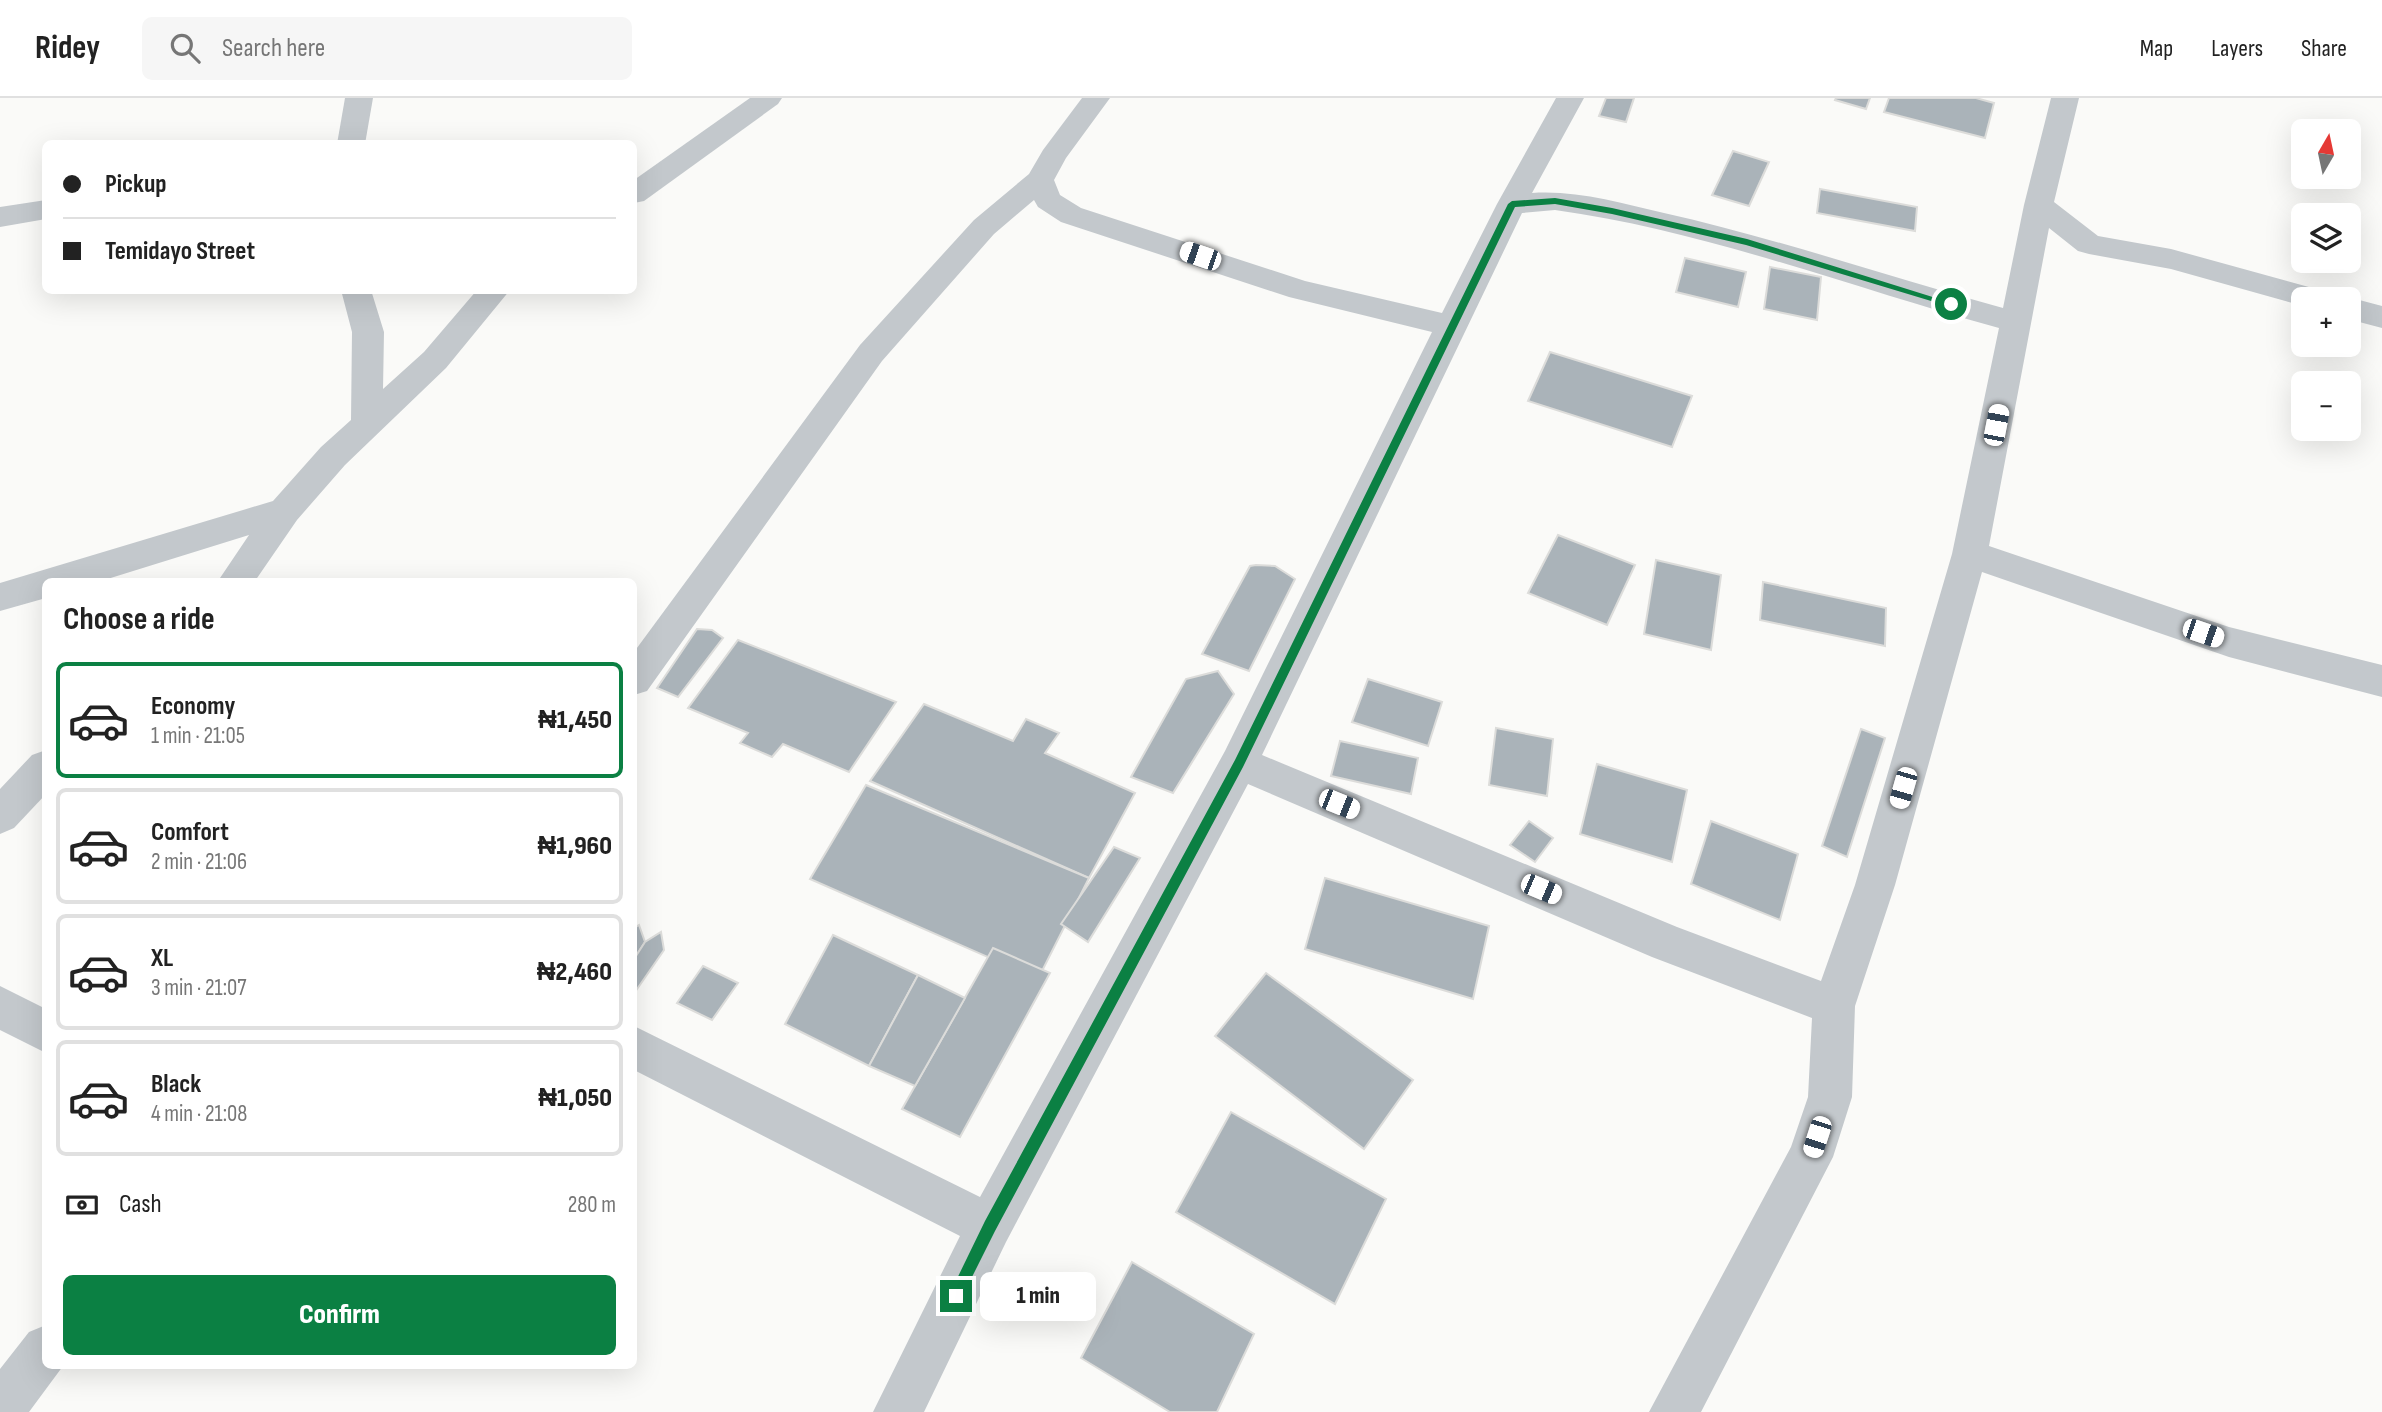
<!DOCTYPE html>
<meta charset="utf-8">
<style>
:root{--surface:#fff;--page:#f6f6f6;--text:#222;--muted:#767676;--line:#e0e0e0;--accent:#0b8043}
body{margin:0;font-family:"Sofia Sans Condensed",sans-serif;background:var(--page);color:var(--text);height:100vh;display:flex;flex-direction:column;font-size:26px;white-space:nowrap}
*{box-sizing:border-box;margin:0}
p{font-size:23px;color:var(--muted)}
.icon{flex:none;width:38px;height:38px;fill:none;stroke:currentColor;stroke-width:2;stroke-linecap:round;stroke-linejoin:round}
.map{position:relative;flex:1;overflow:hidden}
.panel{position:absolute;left:42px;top:480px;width:595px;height:791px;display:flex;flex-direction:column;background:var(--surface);border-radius:10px;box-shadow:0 7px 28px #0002}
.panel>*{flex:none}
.banner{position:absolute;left:42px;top:42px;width:595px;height:154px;border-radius:10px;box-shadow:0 7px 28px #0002;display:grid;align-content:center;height:154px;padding:0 21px;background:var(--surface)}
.needle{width:46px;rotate:9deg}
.buttons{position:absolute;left:2291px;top:21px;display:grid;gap:14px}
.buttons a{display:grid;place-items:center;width:70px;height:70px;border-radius:10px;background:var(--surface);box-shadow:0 7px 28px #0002;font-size:35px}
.end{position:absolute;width:32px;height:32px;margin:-16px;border:9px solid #0b8043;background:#fff;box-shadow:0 0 0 4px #fff}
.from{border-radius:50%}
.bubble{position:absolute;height:49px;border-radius:10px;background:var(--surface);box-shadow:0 7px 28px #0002;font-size:23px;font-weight:800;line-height:49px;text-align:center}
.car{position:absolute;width:21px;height:42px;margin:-21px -10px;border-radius:9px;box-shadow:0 0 5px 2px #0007;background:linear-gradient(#fff 24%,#345 0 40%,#fff 0 76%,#345 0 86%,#fff 0)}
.banner b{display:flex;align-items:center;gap:24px;height:66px;font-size:26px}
.banner b+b{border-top:2px solid var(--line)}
.banner i{width:18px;height:18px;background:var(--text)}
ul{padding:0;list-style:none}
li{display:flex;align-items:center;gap:21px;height:116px;margin:0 14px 10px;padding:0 7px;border:4px solid var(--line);border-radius:10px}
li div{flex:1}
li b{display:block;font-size:26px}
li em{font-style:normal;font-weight:800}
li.current{border-color:var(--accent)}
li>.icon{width:63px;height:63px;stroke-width:1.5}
h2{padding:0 21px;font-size:32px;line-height:84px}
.pay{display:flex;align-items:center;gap:18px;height:77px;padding:0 21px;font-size:26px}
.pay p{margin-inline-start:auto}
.primary-button{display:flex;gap:14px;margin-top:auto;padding:14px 21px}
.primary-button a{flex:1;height:80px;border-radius:10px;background:var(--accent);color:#fff;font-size:28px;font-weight:800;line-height:80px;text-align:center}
header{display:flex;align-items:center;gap:42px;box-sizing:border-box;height:98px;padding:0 35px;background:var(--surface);border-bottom:2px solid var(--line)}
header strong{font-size:33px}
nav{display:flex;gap:38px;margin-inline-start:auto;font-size:24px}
.search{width:490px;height:63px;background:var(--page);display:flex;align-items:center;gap:18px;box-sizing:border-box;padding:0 24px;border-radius:10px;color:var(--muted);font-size:26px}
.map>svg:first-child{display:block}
.building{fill:#aab3b9;stroke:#dcdcda;stroke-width:2}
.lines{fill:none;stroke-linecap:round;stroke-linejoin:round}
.minor{fill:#c3c8cc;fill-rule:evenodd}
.route{fill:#0b8043}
</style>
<header>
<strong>Ridey</strong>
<div class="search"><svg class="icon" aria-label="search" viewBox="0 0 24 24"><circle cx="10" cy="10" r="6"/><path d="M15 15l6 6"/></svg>Search here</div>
<nav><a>Map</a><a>Layers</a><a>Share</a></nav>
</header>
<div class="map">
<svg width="2382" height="1314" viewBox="0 0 2382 1314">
<rect width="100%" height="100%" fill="#fafaf8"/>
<!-- building -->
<g class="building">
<path d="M 1606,0 L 1634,0 L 1626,24 L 1599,18 Z"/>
<path d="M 1836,0 L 1870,0 L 1866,11 L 1835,2 Z"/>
<path d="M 1889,0 L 1976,0 L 1994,5 L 1985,40 L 1884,14 Z"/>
<path d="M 1733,53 L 1769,64 L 1749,108 L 1712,97 Z"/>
<path d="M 1820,91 L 1917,109 L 1915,133 L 1817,115 Z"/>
<path d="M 1685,160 L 1746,174 L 1738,209 L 1676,194 Z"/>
<path d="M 1770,169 L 1821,179 L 1817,222 L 1764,211 Z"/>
<path d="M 1550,254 L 1692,298 L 1672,349 L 1528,303 Z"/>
<path d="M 1558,437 L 1635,467 L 1607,527 L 1528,495 Z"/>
<path d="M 1656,462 L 1721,477 L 1711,552 L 1644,536 Z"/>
<path d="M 1256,467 L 1275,468 L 1295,481 L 1249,573 L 1202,556 L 1250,468 Z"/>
<path d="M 1763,484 L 1886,510 L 1885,548 L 1760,522 Z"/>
<path d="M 697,531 L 712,532 L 723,540 L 678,599 L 657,590 Z"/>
<path d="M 738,542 L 896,604 L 849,674 L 783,646 L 772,659 L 740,645 L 748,635 L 688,610 Z"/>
<path d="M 1218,573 L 1234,596 L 1173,695 L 1131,679 L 1186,581 Z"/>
<path d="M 1368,581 L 1442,604 L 1428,648 L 1352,624 Z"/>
<path d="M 924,606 L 1013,643 L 1026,621 L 1059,635 L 1045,655 L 1135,695 L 1089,780 L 870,683 Z"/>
<path d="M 1496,630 L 1553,641 L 1547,698 L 1489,687 Z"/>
<path d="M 1861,631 L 1885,640 L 1847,759 L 1822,748 Z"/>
<path d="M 1340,643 L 1418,660 L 1411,696 L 1331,678 Z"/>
<path d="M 1597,666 L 1687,692 L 1672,764 L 1580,736 Z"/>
<path d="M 866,687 L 1089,780 L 1038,881 L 810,781 Z"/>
<path d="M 1529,723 L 1553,740 L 1535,764 L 1510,747 Z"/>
<path d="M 1711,723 L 1798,756 L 1780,822 L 1691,786 Z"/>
<path d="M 1114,749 L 1140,760 L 1088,844 L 1061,826 Z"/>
<path d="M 1325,780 L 1489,828 L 1473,901 L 1305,851 Z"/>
<path d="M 639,827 L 645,844 L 634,861 L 634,830 Z"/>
<path d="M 661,834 L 664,852 L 635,894 L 634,861 L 645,844 Z"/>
<path d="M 833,837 L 918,877 L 869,968 L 785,926 Z"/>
<path d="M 993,850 L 1050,875 L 960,1039 L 902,1011 Z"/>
<path d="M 703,868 L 738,885 L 712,922 L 677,905 Z"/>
<path d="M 1266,875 L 1413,982 L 1364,1051 L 1215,938 Z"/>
<path d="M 918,877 L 965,900 L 915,988 L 869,968 Z"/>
<path d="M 1231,1014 L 1386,1101 L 1335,1206 L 1176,1114 Z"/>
<path d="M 1132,1164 L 1254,1236 L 1217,1314 L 1170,1314 L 1081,1260 Z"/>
</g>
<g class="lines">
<!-- minor -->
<g class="minor">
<path d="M 345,0 L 373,0 L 365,46 L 337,46 Z"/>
<path d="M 750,0 L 782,0 L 778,6 L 644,103 L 634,105 L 634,82 Z"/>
<path d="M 1082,0 L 1110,0 L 1066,60 L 1054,82 L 1060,97 L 1081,110 L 1305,183 L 1442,215 L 1497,106 L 1556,0 L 1584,0 L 1532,95 C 1577,92 1620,105 1664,115 C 1779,141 1890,179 2003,210 L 2024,107 L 2051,0 L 2079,0 L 2054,104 L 2098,138 L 2171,151 L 2327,194 L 2331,201 L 2303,201 L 2303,208 L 2171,171 L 2089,156 L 2078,153 L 2049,130 L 1989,448 L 2229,529 L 2382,567 L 2382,599 L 2229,559 L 1982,474 L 1895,787 L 1855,908 L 1852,999 L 1833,1059 L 1701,1314 L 1649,1314 L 1791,1049 L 1808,999 L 1812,920 L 1652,859 L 1248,686 L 1006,1144 L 924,1314 L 873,1314 L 960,1138 L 634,972 L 634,928 L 980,1099 L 1225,653 L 1432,234 L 1289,199 L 1061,124 L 1038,109 L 1034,102 L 994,136 L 882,263 L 647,593 L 634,597 L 634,554 L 860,247 L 974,122 L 1029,76 L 1043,52 ZM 1555,112 C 1707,133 1852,190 1999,230 L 1952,456 L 1855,787 L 1821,883 L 1677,829 L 1262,657 L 1522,115 Z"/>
<path d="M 46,102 L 46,121 L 0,129 L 0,109 Z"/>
<path d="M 341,192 L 371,192 L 384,234 L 383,291 L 424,254 L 477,192 L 510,192 L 446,270 L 345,367 L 297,422 L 255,483 L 218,483 L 249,437 L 101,483 L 46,483 L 46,500 L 0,513 L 0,485 L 273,403 L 321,349 L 351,322 L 352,234 Z"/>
<path d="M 2348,199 L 2382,208 L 2382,230 L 2348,221 L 2348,201 L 2341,201 Z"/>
<path d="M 46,652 L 46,696 L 14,730 L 0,736 L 0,691 L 32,657 Z"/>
<path d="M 0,888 L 46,911 L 46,955 L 0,932 Z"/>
<path d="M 46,1227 L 46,1267 L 63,1268 L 29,1314 L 0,1314 L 0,1271 L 29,1234 Z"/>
</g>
</g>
<!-- route -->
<path class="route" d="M 1555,100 L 1612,110 L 1747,141 L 1955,206 L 1951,209 L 1746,147 L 1612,116 L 1555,106 L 1515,109 L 1243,669 L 995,1133 L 960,1203 L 951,1203 L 951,1193 L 985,1123 L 1235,662 L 1508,106 L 1512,103 Z"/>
</svg>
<div class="buttons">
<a><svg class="needle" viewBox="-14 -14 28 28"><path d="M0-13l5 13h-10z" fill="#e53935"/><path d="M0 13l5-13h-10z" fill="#767676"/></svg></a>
<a><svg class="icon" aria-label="layers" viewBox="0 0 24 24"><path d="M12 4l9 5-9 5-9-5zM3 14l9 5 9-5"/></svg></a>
<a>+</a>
<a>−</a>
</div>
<i class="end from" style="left:1951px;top:206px"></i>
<i class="end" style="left:956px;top:1198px"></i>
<div class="bubble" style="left:980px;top:1174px;width:116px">1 min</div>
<i class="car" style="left:1200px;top:158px;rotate:289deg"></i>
<i class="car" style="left:1996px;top:327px;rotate:11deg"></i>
<i class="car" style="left:2203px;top:535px;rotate:109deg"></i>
<i class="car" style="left:1903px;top:690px;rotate:196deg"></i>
<i class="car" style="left:1339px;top:706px;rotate:112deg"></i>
<i class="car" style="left:1541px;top:791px;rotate:113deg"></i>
<i class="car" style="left:1817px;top:1039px;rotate:198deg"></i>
<div class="banner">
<b><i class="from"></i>Pickup</b>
<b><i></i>Temidayo Street</b>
</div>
<section class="panel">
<h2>Choose a ride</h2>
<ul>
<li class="current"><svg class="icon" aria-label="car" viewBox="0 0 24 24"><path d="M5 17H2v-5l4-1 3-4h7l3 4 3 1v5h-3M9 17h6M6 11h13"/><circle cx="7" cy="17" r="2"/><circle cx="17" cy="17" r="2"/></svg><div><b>Economy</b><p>1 min · 21:05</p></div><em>₦1,450</em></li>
<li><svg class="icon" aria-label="car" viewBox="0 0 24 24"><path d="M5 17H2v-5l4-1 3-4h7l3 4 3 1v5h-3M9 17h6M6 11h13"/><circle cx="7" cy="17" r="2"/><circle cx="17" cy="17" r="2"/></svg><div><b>Comfort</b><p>2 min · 21:06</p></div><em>₦1,960</em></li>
<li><svg class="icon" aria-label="car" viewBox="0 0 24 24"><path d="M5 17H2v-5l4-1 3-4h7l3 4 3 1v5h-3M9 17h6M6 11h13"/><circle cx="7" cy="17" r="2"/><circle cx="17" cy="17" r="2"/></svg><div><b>XL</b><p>3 min · 21:07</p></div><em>₦2,460</em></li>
<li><svg class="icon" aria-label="car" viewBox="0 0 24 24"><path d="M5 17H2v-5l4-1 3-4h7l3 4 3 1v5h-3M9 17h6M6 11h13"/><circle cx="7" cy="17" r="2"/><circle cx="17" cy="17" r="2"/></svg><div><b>Black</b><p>4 min · 21:08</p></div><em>₦1,050</em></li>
</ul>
<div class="pay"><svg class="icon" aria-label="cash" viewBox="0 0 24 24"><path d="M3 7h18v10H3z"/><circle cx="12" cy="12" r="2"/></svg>Cash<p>280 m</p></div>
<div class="primary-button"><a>Confirm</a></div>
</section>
</div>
